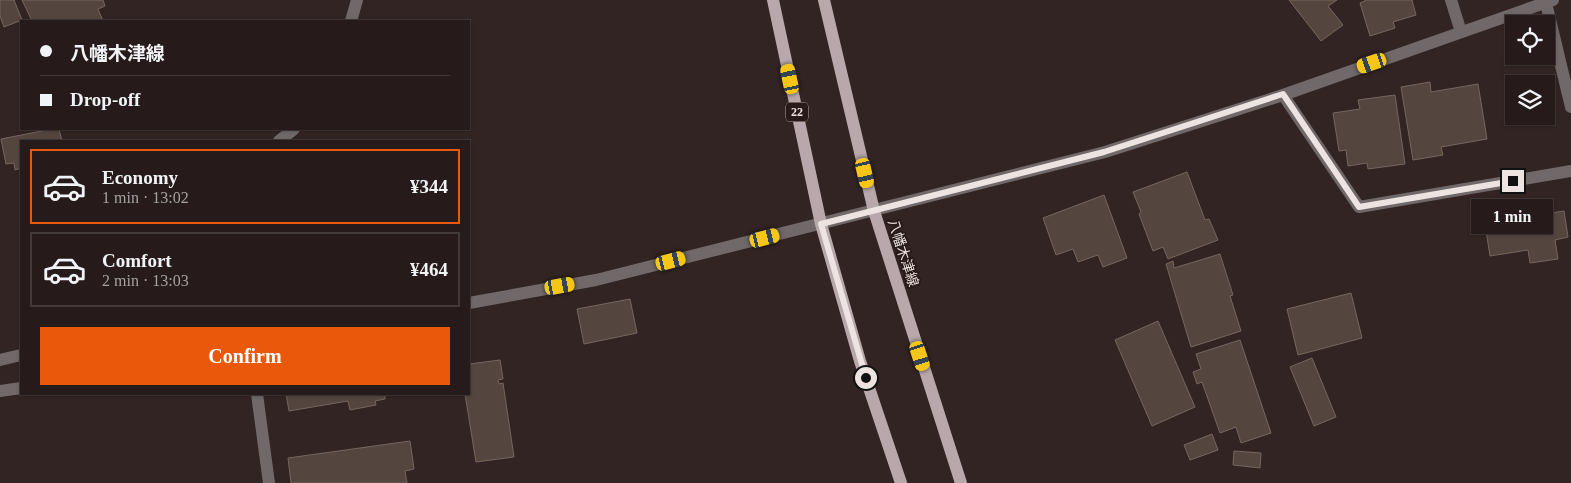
<!DOCTYPE html>
<meta charset="utf-8">
<style>
:root{--surface:#261b1a;--page:#2e2423;--text:#f1f3f6;--muted:#a4a1a2;--line:#423939;--accent:#ea580c}
body{margin:0;font-family:"Times New Roman","Noto Sans JP",serif;background:var(--page);color:var(--text);height:100vh;display:flex;flex-direction:column;font-size:19px;white-space:nowrap}
*{box-sizing:border-box;margin:0}
p{font-size:16px;color:var(--muted)}
.icon{flex:none;width:28px;height:28px;fill:none;stroke:currentColor;stroke-width:2;stroke-linecap:round;stroke-linejoin:round}
.map{position:relative;flex:1;overflow:hidden}
.panel{position:absolute;left:20px;top:140px;width:450px;height:255px;display:flex;flex-direction:column;background:var(--surface);border-radius:0px;box-shadow:0 1px 4px #0004,0 0 0 1px var(--line)}
.panel>*{flex:none}
.guide{position:absolute;left:20px;top:20px;width:450px;height:110px;border-radius:0px;box-shadow:0 1px 4px #0004,0 0 0 1px var(--line);display:grid;align-content:center;height:110px;padding:0 20px;background:var(--surface)}
.controls{position:absolute;left:1505px;top:15px;display:grid;gap:10px}
.controls a{display:grid;place-items:center;width:50px;height:50px;border-radius:0px;background:var(--surface);box-shadow:0 1px 4px #0004,0 0 0 1px var(--line);font-size:25px}
.end{position:absolute;width:22px;height:22px;margin:-11px;border:6px solid #ede3e1;background:#111;box-shadow:0 0 0 2px #111}
.from{border-radius:50%}
.bubble{position:absolute;height:35px;border-radius:0px;background:var(--surface);box-shadow:0 1px 4px #0004,0 0 0 1px var(--line);font-size:16px;font-weight:600;line-height:35px;text-align:center}
.car{position:absolute;width:15px;height:30px;margin:-15px -8px;border-radius:6px;box-shadow:0 0 4px 1px #0007;background:linear-gradient(#f5c518 24%,#345 0 40%,#f5c518 0 76%,#345 0 86%,#f5c518 0)}
.guide b{display:flex;align-items:center;gap:18px;height:48px;font-size:19px}
.guide b+b{border-top:1px solid var(--line)}
.guide i{width:12px;height:12px;background:var(--text)}
ul{padding:9px 0 0;list-style:none}
li{display:flex;align-items:center;gap:15px;height:75px;margin:0 10px 8px;padding:0 10px;border:2px solid var(--line);border-radius:0px}
li div{flex:1}
li b{display:block;font-size:19px}
li em{font-style:normal;font-weight:600}
li.current{border-color:var(--accent)}
li>.icon{width:45px;height:45px;stroke-width:1.5}
.button{display:flex;gap:10px;margin-top:auto;padding:10px 20px}
.button a{flex:1;height:58px;border-radius:0px;background:var(--accent);color:#fff;font-size:20px;font-weight:600;line-height:58px;text-align:center}
.map>svg:first-child{display:block}
.building{fill:#54463f;stroke:#75665e}
.lines{fill:none;stroke-linecap:round;stroke-linejoin:round}
.minor{stroke:#706869;stroke-width:12}
.major{stroke:#b8a8ab;stroke-width:12}
.route{stroke:#ede3e1;stroke-width:6}
.labels{text-anchor:middle;dominant-baseline:central;stroke-width:4;stroke-linejoin:round;paint-order:stroke}
.shield{fill:#281a18;stroke:#b2a7a5;stroke-width:1}
.shield-label{font-size:12px;font-weight:bold;fill:#ede3e1}
.street-label{font-size:14px;fill:#ede3e1;stroke:#281a18}
</style>
<div class="map">
<svg width="1571" height="483" viewBox="0 0 1571 483">
<rect width="100%" height="100%" fill="#322422"/>
<!-- building -->
<g class="building">
<path d="M 0,0 L 14,0 L 22,20 L 4,27 L 0,16 Z"/>
<path d="M 22,0 L 103,0 L 105,6 L 98,9 L 103,21 L 32,21 Z"/>
<path d="M 1289,0 L 1337,0 L 1328,6 L 1343,25 L 1321,41 Z"/>
<path d="M 1365,0 L 1412,0 L 1416,15 L 1393,22 L 1395,28 L 1370,36 L 1360,3 L 1365,1 Z"/>
<path d="M 1430,82 L 1431,92 L 1478,84 L 1487,139 L 1441,147 L 1443,155 L 1413,160 L 1401,87 Z"/>
<path d="M 1395,95 L 1405,164 L 1368,169 L 1367,163 L 1348,166 L 1346,150 L 1339,151 L 1333,113 L 1360,109 L 1358,100 Z"/>
<path d="M 52,129 L 59,129 L 62,141 L 21,141 L 21,168 L 15,170 L 14,163 L 6,164 L 1,139 Z"/>
<path d="M 1187,172 L 1205,220 L 1209,219 L 1218,240 L 1168,259 L 1163,247 L 1153,251 L 1139,214 L 1141,212 L 1133,192 Z"/>
<path d="M 1104,195 L 1127,258 L 1103,267 L 1098,255 L 1078,262 L 1073,249 L 1056,255 L 1043,218 Z"/>
<path d="M 1549,200 L 1551,213 L 1564,211 L 1568,237 L 1555,240 L 1558,259 L 1530,263 L 1528,250 L 1490,256 L 1483,211 Z"/>
<path d="M 1220,254 L 1233,295 L 1230,296 L 1241,331 L 1191,347 L 1166,264 L 1173,261 L 1174,268 Z"/>
<path d="M 1351,293 L 1362,338 L 1298,355 L 1287,309 Z"/>
<path d="M 630,299 L 637,333 L 584,344 L 577,309 Z"/>
<path d="M 1158,321 L 1195,407 L 1152,426 L 1115,340 Z"/>
<path d="M 1240,340 L 1271,433 L 1241,443 L 1236,427 L 1220,433 L 1202,382 L 1197,384 L 1193,372 L 1201,369 L 1196,354 Z"/>
<path d="M 1312,358 L 1336,417 L 1314,426 L 1290,367 Z"/>
<path d="M 500,360 L 503,379 L 498,380 L 499,384 L 503,383 L 514,457 L 476,462 L 465,394 L 469,394 L 469,364 Z"/>
<path d="M 286,394 L 385,394 L 385,399 L 375,401 L 376,405 L 350,410 L 348,401 L 289,411 Z"/>
<path d="M 1212,434 L 1218,450 L 1190,460 L 1184,445 Z"/>
<path d="M 410,441 L 414,469 L 405,471 L 407,483 L 291,483 L 288,458 Z"/>
<path d="M 1234,451 L 1261,453 L 1260,468 L 1233,465 Z"/>
</g>
<g class="lines">
<!-- minor -->
<g class="minor">
<path d="M 1451,0 L 1461,32"/>
<path d="M 1546,3 L 1571,107"/>
<path d="M 351,21 L 357,0"/>
<path d="M 1283,95 L 1359,207 L 1571,171"/>
<path d="M 279,141 L 294,129"/>
<path d="M 469,303 L 596,280 L 1105,152 L 1283,95 L 1553,0"/>
<path d="M 0,360 L 21,355"/>
<path d="M 0,391 L 21,388"/>
<path d="M 257,394 L 269,483"/>
</g>
<!-- major -->
<g class="major">
<path d="M 773,0 L 821,224 L 860,361 L 901,483"/>
<path d="M 824,0 L 874,211 L 961,483"/>
</g>
</g>
<g class="lines">
<!-- route -->
<path class="route" d="M 866,378 L 821,224 L 1104,152 L 1283,94 L 1359,207 L 1513,181"/>
</g>
<g class="labels">
<!-- shield labels -->
<rect class="shield" x="786" y="102.5" width="22" height="19" rx="4"/>
<g class="shield-label">
<text x="797" y="112">22</text>
</g>
<!-- street labels -->
<g class="street-label">
<text transform="translate(903 253) rotate(72)">八幡木津線</text>
</g>
</g>
</svg>
<div class="controls">
<a><svg class="icon" aria-label="locate" viewBox="0 0 24 24"><circle cx="12" cy="12" r="6"/><path d="M12 2v4M12 18v4M2 12h4M18 12h4"/></svg></a>
<a><svg class="icon" aria-label="layers" viewBox="0 0 24 24"><path d="M12 4l9 5-9 5-9-5zM3 14l9 5 9-5"/></svg></a>
</div>
<i class="end from" style="left:866px;top:378px"></i>
<i class="end" style="left:1513px;top:181px"></i>
<div class="bubble" style="left:1471px;top:199px;width:82px">1 min</div>
<i class="car" style="left:1372px;top:63px;rotate:251deg"></i>
<i class="car" style="left:790px;top:79px;rotate:348deg"></i>
<i class="car" style="left:865px;top:173px;rotate:167deg"></i>
<i class="car" style="left:765px;top:238px;rotate:76deg"></i>
<i class="car" style="left:671px;top:261px;rotate:76deg"></i>
<i class="car" style="left:560px;top:286px;rotate:80deg"></i>
<i class="car" style="left:920px;top:356px;rotate:162deg"></i>
<div class="guide">
<b><i class="from"></i>八幡木津線</b>
<b><i></i>Drop-off</b>
</div>
<section class="panel">
<ul>
<li class="current"><svg class="icon" aria-label="car" viewBox="0 0 24 24"><path d="M5 17H2v-5l4-1 3-4h7l3 4 3 1v5h-3M9 17h6M6 11h13"/><circle cx="7" cy="17" r="2"/><circle cx="17" cy="17" r="2"/></svg><div><b>Economy</b><p>1 min · 13:02</p></div><em>¥344</em></li>
<li><svg class="icon" aria-label="car" viewBox="0 0 24 24"><path d="M5 17H2v-5l4-1 3-4h7l3 4 3 1v5h-3M9 17h6M6 11h13"/><circle cx="7" cy="17" r="2"/><circle cx="17" cy="17" r="2"/></svg><div><b>Comfort</b><p>2 min · 13:03</p></div><em>¥464</em></li>
</ul>
<div class="button"><a>Confirm</a></div>
</section>
</div>
